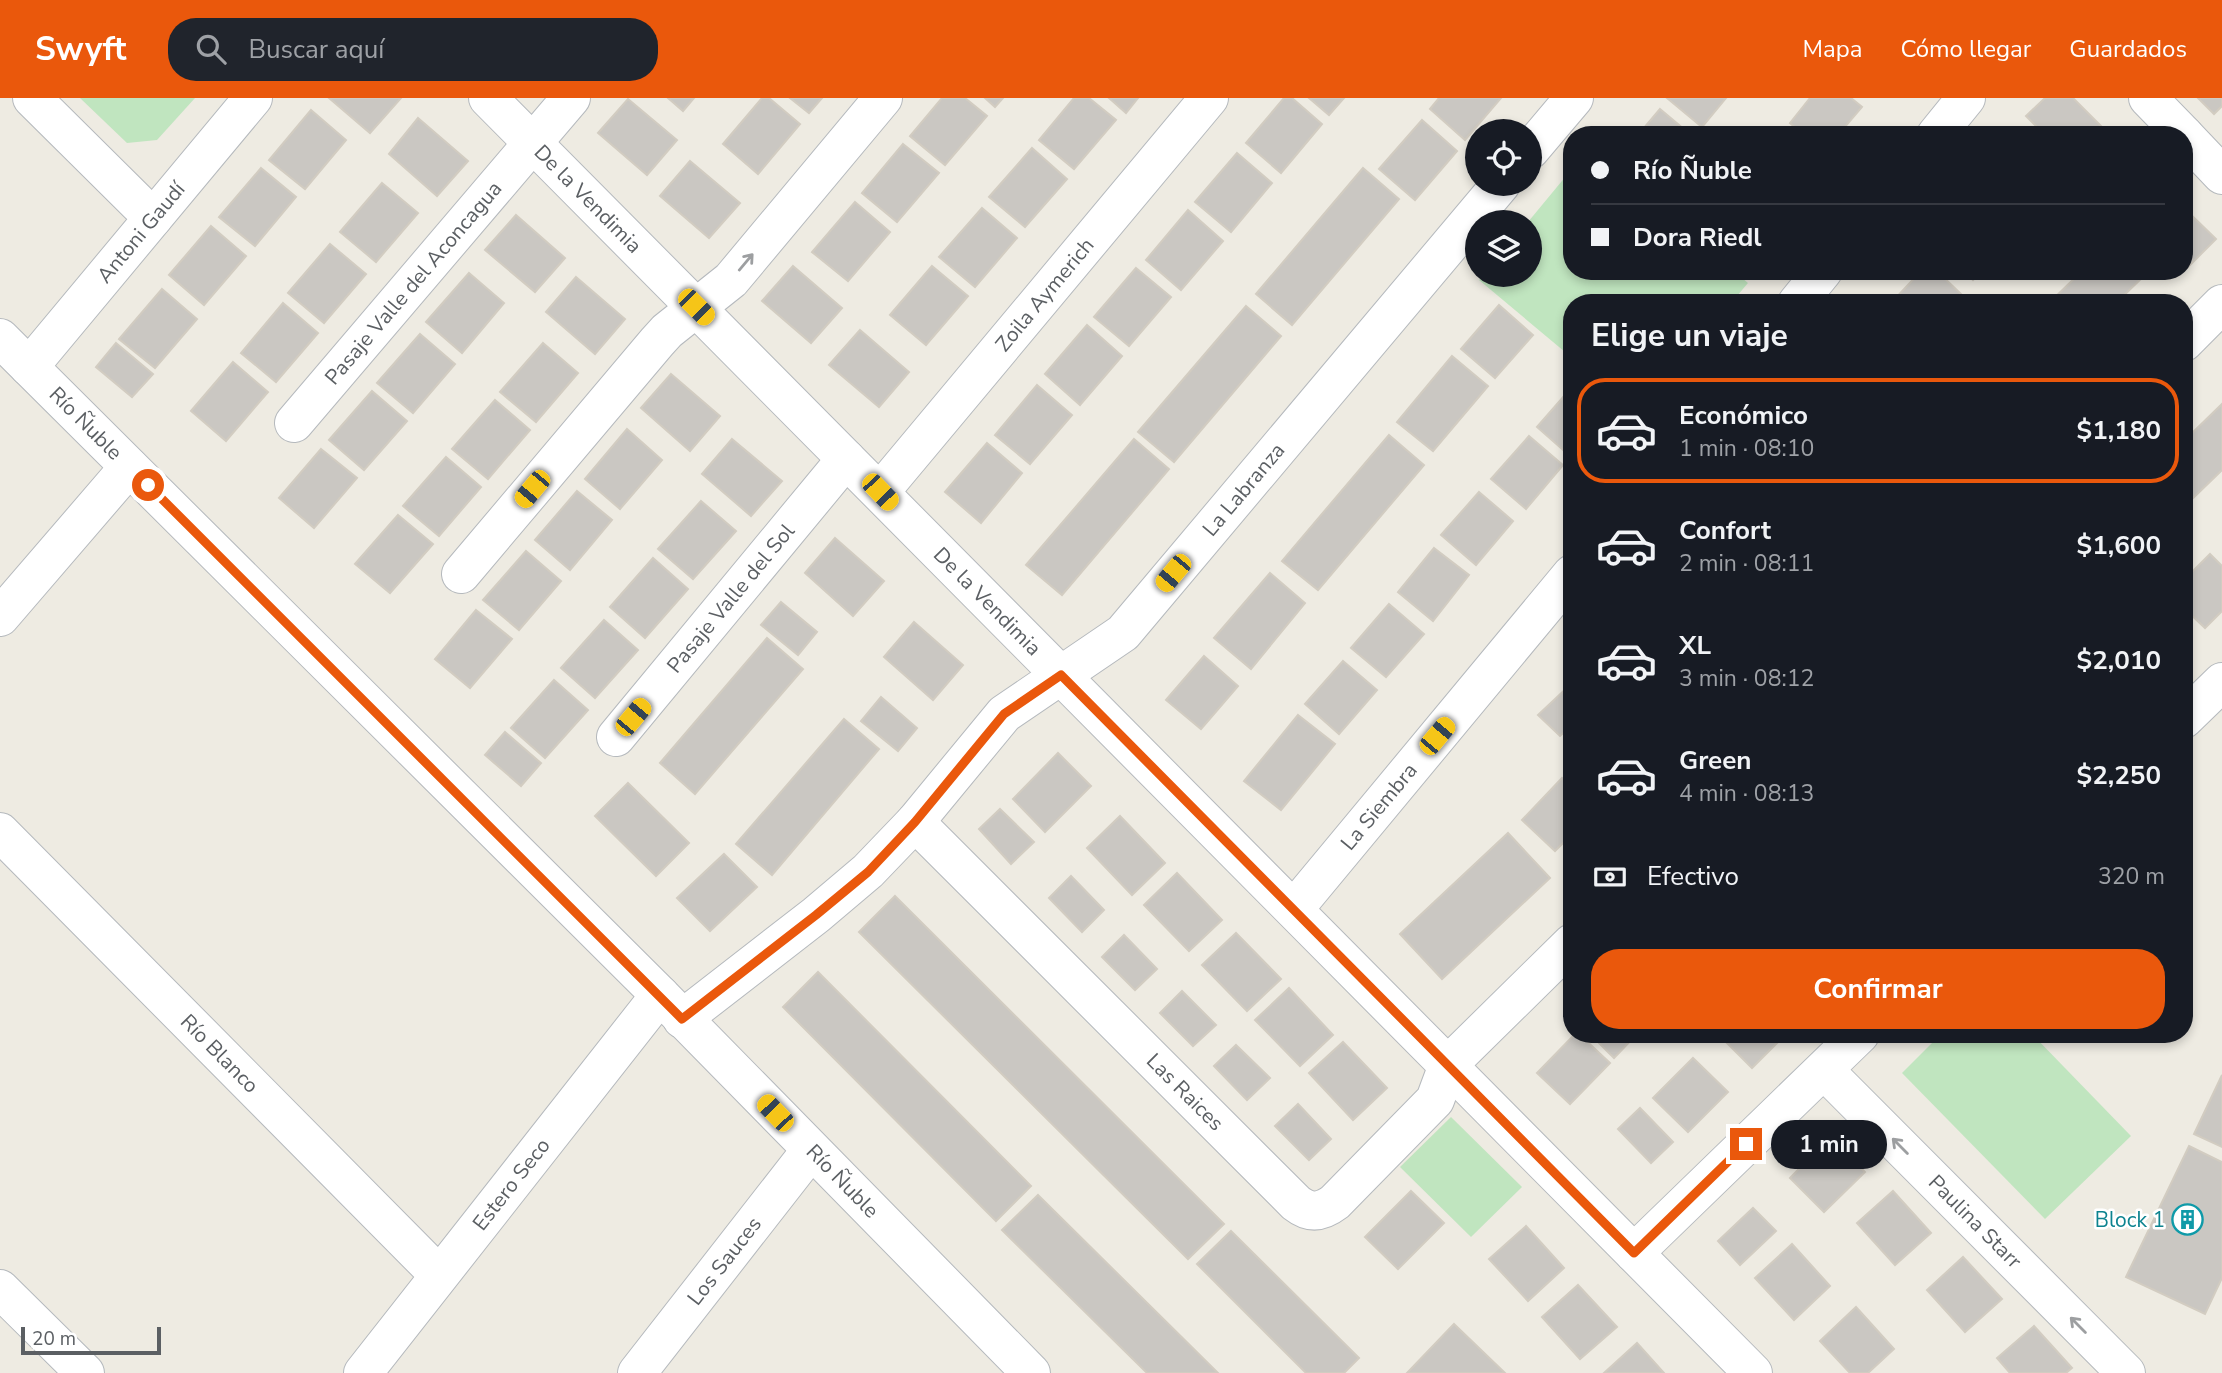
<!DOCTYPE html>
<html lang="es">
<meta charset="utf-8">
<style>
:root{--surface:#171b24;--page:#20242c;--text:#f1f3f6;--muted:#9ea1a6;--line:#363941;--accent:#ea580c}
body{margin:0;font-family:"Nunito Sans",sans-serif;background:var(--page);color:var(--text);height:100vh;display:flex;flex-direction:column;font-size:26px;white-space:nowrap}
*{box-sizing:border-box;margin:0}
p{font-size:23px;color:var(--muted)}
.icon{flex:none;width:38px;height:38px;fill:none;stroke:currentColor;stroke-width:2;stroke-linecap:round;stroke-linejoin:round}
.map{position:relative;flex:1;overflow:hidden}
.sheet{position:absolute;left:1563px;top:196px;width:630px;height:749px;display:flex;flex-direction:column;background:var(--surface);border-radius:28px;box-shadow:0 4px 10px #0003}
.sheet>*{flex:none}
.guide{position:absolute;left:1563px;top:28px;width:630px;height:154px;border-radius:28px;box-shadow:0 4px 10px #0003;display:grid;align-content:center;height:154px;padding:0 28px;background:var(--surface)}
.buttons{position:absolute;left:1465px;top:21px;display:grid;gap:14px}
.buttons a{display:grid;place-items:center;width:77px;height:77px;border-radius:50%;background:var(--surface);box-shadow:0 4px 10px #0003;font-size:35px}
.scale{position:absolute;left:21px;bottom:18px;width:140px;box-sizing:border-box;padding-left:7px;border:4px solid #5b5f63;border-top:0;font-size:19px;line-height:24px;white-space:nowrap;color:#5b5f63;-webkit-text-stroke:5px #fff;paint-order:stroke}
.end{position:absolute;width:32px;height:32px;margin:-16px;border:9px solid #ea580c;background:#fff;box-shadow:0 0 0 4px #fff}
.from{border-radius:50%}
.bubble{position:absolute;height:49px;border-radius:24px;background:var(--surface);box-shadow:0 4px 10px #0003;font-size:23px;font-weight:700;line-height:49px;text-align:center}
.car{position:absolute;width:21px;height:42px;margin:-21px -10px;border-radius:9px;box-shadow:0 0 5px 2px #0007;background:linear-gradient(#f5c518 24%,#345 0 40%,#f5c518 0 76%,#345 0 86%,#f5c518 0)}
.guide b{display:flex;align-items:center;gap:24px;height:66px;font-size:26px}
.guide b+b{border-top:2px solid var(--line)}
.guide i{width:18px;height:18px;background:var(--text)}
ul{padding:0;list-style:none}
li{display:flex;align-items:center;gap:21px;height:105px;margin:0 14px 10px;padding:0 14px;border:4px solid transparent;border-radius:28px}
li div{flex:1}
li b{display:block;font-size:26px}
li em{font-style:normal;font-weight:700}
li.active{border-color:var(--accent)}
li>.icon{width:63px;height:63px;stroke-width:1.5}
h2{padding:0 28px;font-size:32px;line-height:84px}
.pay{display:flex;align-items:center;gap:18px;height:77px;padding:0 28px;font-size:26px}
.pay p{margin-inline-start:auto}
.action{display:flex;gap:14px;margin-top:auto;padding:14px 28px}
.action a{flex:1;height:80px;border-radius:28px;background:var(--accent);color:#fff;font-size:28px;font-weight:700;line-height:80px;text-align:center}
header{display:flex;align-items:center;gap:42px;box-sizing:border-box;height:98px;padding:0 35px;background:var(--accent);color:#fff}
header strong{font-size:33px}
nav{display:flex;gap:38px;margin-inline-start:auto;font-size:24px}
.search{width:490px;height:63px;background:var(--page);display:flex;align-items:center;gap:18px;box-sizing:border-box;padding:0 24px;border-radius:28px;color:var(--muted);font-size:26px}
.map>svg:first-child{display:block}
.green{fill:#c0e5bf}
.building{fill:#cac7c2;stroke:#d2ccc1;stroke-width:2}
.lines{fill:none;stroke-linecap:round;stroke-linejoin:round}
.street-casing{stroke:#b5b9bd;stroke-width:40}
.street{stroke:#fff;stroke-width:38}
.oneway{stroke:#9d9fa1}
.route{stroke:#ea580c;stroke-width:9}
.labels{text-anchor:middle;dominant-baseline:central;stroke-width:5;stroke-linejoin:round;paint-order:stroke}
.street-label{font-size:21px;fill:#5b5f63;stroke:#fff}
.culture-label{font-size:21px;fill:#0d838f;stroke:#fff;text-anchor:end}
</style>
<header>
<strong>Swyft</strong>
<div class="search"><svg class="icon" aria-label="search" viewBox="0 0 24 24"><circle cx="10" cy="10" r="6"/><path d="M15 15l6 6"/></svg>Buscar aquí</div>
<nav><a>Mapa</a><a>Cómo llegar</a><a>Guardados</a></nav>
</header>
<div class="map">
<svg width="2222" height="1275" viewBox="0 0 2222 1275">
<rect width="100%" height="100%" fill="#eeebe2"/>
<!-- green -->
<g class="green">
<path d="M 80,0 L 195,0 L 157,42 L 127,45 Z"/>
<path d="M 1571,72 L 1572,173 L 1734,173 L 1748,185 L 1731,205 L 1572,205 L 1571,259 L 1479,182 L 1484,177 L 1530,177 L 1530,124 L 1528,124 Z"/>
<path d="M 1941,936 L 2032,936 L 2131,1038 L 2045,1121 L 1902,975 Z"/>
<path d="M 1451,1019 L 1522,1089 L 1471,1139 L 1400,1069 Z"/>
</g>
<!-- building -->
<g class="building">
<path d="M 329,0 L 401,0 L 370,35 Z"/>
<path d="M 668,0 L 694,0 L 683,13 Z"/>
<path d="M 762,0 L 769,0 L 800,26 L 758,76 L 723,46 Z"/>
<path d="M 790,0 L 822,0 L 809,15 Z"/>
<path d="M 942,0 L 965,0 L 987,18 L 945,67 L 910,38 Z"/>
<path d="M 985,0 L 1003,0 L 995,9 Z"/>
<path d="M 1074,0 L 1089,0 L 1116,22 L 1074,71 L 1039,42 Z"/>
<path d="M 1109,0 L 1138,0 L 1126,15 Z"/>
<path d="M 1284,0 L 1292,0 L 1322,26 L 1281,75 L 1246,45 Z"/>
<path d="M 1309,0 L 1344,0 L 1329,17 Z"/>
<path d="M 1439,0 L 1501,0 L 1465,42 L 1430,11 Z"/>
<path d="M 1667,0 L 1726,0 L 1702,29 Z"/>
<path d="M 1810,0 L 1851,0 L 1862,9 L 1838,37 L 1804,37 L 1790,25 Z"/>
<path d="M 2045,0 L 2073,0 L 2105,32 L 2100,37 L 2045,37 L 2026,18 Z"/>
<path d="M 2198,0 L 2222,0 L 2222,8 L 2214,16 Z"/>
<path d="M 628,1 L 677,42 L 647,77 L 598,35 Z"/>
<path d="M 1660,11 L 1691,37 L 1638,37 Z"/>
<path d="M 311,12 L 346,42 L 305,91 L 269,62 Z"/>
<path d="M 418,20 L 468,63 L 437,98 L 389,56 Z"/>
<path d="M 1422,22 L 1457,53 L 1415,102 L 1379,71 Z"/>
<path d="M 903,46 L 939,75 L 897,124 L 862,95 Z"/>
<path d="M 1032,50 L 1067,81 L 1025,129 L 989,99 Z"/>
<path d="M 1237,55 L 1272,85 L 1231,134 L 1195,104 Z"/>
<path d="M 690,63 L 740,105 L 709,140 L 660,98 Z"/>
<path d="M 261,70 L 296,99 L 255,148 L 219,119 Z"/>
<path d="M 1363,70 L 1399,101 L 1292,227 L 1256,196 Z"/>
<path d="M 382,85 L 418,115 L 376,164 L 340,134 Z"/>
<path d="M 855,104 L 890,134 L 848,183 L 812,154 Z"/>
<path d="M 982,110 L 1017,140 L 975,189 L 939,159 Z"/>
<path d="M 2184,110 L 2216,141 L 2184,173 Z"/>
<path d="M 1188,112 L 1223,143 L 1181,192 L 1146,162 Z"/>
<path d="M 516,117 L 565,160 L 535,194 L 485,152 Z"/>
<path d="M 211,128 L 246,158 L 204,207 L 169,177 Z"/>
<path d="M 330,146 L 366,176 L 324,225 L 288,195 Z"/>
<path d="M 793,168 L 842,210 L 811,245 L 762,203 Z"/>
<path d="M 932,168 L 968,198 L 926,247 L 890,217 Z"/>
<path d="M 1136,170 L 1171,199 L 1129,248 L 1094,219 Z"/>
<path d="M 1921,173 L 1937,173 L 1961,196 L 1953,205 L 1891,205 Z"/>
<path d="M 1964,173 L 1982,173 L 1973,182 Z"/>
<path d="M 2082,173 L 2148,173 L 2148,174 L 2116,205 L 2049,205 Z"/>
<path d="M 469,175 L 504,205 L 462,255 L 426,224 Z"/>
<path d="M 576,179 L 625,221 L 595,256 L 546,214 Z"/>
<path d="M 162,191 L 197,221 L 155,270 L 119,241 Z"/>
<path d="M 283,205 L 318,235 L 276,284 L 241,255 Z"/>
<path d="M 1499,207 L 1533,237 L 1495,280 L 1461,251 Z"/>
<path d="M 1246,208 L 1281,238 L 1174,364 L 1138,334 Z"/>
<path d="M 1087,227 L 1122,258 L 1080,307 L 1045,276 Z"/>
<path d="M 860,232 L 909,274 L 879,309 L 829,267 Z"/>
<path d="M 420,236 L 455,266 L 413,315 L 377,285 Z"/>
<path d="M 116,245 L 153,276 L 132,299 L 96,269 Z"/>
<path d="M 543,245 L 578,275 L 536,324 L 500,294 Z"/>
<path d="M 1452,258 L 1488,288 L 1433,353 L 1397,324 Z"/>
<path d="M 233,264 L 268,294 L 226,343 L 191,313 Z"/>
<path d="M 671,276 L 720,318 L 690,353 L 641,310 Z"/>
<path d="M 1037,287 L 1072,317 L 1030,366 L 995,337 Z"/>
<path d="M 1572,289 L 1572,358 L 1571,359 L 1537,329 Z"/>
<path d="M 372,293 L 407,323 L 364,372 L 329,342 Z"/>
<path d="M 495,302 L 530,332 L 488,381 L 452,351 Z"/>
<path d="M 2222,306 L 2222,372 L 2186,407 L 2184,343 Z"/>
<path d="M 627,331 L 662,362 L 620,411 L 585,381 Z"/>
<path d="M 1389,337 L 1424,367 L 1318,492 L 1282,463 Z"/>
<path d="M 1529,338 L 1563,367 L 1526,411 L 1491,381 Z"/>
<path d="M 732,341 L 782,383 L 751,418 L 702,376 Z"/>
<path d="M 1134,341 L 1169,371 L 1062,497 L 1026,467 Z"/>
<path d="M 987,345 L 1022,375 L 981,425 L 945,394 Z"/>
<path d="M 321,351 L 357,380 L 314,430 L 279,400 Z"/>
<path d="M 446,359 L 481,389 L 439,438 L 403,408 Z"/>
<path d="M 577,393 L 612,422 L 570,472 L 535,442 Z"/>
<path d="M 1479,394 L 1513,423 L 1476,467 L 1441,437 Z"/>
<path d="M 701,403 L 736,433 L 693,481 L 658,451 Z"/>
<path d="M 398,417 L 433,446 L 390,495 L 355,466 Z"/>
<path d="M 835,440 L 884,483 L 853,518 L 805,475 Z"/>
<path d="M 1434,450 L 1469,477 L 1433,523 L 1398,494 Z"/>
<path d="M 526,453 L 561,483 L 519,532 L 483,502 Z"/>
<path d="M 2210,456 L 2222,468 L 2222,513 L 2205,530 L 2184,510 L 2184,482 Z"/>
<path d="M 653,460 L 688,491 L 645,540 L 610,509 Z"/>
<path d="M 1270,475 L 1305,505 L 1251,571 L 1214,540 Z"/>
<path d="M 781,504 L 817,534 L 798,557 L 761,527 Z"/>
<path d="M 1389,506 L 1424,536 L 1386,579 L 1351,550 Z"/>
<path d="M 476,512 L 512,541 L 470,590 L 435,561 Z"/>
<path d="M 604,522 L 638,552 L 595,600 L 561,570 Z"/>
<path d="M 914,524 L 963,567 L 933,602 L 884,559 Z"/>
<path d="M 767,540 L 803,571 L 695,696 L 660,665 Z"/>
<path d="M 1204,558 L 1238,588 L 1201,631 L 1166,602 Z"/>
<path d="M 1343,563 L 1377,592 L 1339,636 L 1305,606 Z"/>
<path d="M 554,582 L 588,612 L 545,660 L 511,630 Z"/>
<path d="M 1572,585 L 1572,627 L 1560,638 L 1538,617 Z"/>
<path d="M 881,599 L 917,630 L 898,653 L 861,623 Z"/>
<path d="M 1298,617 L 1335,646 L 1281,712 L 1244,683 Z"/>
<path d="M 844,621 L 879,651 L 772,777 L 736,746 Z"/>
<path d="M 505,634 L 541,665 L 521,688 L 485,657 Z"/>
<path d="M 1058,655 L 1091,688 L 1045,734 L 1013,701 Z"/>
<path d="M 1562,680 L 1572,690 L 1572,736 L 1555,753 L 1522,722 Z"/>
<path d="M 628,685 L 689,745 L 656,778 L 595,718 Z"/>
<path d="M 1000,711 L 1034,744 L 1011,766 L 979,731 Z"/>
<path d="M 1120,718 L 1165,765 L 1132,797 L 1087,750 Z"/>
<path d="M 1508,735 L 1550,780 L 1442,881 L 1400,836 Z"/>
<path d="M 724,756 L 757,789 L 710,833 L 677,800 Z"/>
<path d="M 1177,775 L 1222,822 L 1189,853 L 1144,807 Z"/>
<path d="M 1071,778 L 1104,812 L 1082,834 L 1049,800 Z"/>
<path d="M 895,798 L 1224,1126 L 1188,1161 L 859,834 Z"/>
<path d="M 1236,835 L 1281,881 L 1247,913 L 1202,867 Z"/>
<path d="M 1124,837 L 1157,871 L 1135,892 L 1102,859 Z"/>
<path d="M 818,874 L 1031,1088 L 996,1123 L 783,909 Z"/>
<path d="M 1289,890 L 1333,937 L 1300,968 L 1255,922 Z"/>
<path d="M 1182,893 L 1216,927 L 1193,948 L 1160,915 Z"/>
<path d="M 1575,936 L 1579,936 L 1610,965 L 1570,1006 L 1537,975 Z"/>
<path d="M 1590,936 L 1637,936 L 1614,960 Z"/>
<path d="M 1718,936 L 1786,936 L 1752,970 Z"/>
<path d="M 1343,944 L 1387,990 L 1353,1022 L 1309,975 Z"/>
<path d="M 1236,947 L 1270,980 L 1247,1002 L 1214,968 Z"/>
<path d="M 1693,960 L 1728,994 L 1688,1034 L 1653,1000 Z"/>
<path d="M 2222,977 L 2222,1049 L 2194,1036 Z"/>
<path d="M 1298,1006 L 1331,1041 L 1309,1062 L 1275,1028 Z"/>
<path d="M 1640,1010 L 1673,1044 L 1651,1065 L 1618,1031 Z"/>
<path d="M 1829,1040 L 1865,1074 L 1824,1114 L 1790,1080 Z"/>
<path d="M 2189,1048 L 2222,1064 L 2222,1180 L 2205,1216 L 2126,1179 Z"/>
<path d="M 1411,1093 L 1444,1125 L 1398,1171 L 1365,1139 Z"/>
<path d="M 1893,1093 L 1931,1135 L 1895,1167 L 1857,1125 Z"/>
<path d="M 1038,1097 L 1218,1275 L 1147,1275 L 1002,1132 Z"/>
<path d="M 1753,1110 L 1776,1133 L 1740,1167 L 1718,1143 Z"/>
<path d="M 1526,1128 L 1564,1170 L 1528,1203 L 1489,1161 Z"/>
<path d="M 1231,1133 L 1359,1260 L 1344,1275 L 1306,1275 L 1197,1166 Z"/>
<path d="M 1792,1146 L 1830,1188 L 1794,1222 L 1755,1180 Z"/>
<path d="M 1963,1159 L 2002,1201 L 1965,1234 L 1927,1192 Z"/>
<path d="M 1578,1187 L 1617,1229 L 1580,1261 L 1542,1219 Z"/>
<path d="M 1856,1209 L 1894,1251 L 1868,1275 L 1850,1275 L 1820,1243 Z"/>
<path d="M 1454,1226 L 1505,1275 L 1407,1275 Z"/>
<path d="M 2034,1228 L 2072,1270 L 2066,1275 L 2010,1275 L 1997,1260 Z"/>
<path d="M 1637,1245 L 1664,1275 L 1604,1275 Z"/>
</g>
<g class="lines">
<defs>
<g id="street">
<path d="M 32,0 L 153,120"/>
<path id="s1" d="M 488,0 L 1753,1275"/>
<path d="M 2148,0 L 2184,37"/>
<path d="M 1936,37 L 1966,0"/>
<path d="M 2184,37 L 2222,77"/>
<path d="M 1530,52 L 1574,0"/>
<path d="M 1797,205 L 1823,173"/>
<path id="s2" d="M 0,240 L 660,897 L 1031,1275"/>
<path d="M 2184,244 L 2222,206"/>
<path id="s3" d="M 29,269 L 253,0"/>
<path id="s4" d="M 294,325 L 571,0"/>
<path id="s5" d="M 880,394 L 1209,0"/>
<path d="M 461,476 L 657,244 L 667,233 L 731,182 L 883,0"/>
<path d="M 0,519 L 129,369"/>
<path d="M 2184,621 L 2222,584"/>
<path id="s6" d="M 616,639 L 846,361"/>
<path id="s7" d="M 915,724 L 1296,1105 C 1310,1116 1322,1114 1335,1104 L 1435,1002 L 1448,967 L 1572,845"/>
<path id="s8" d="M 0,734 L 439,1177"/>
<path id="s9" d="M 1294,811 L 1572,476"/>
<path id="s10" d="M 682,921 L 816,817 L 868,773 L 915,724 L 1004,616 L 1123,535 L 1501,86"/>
<path id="s11" d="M 1824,972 L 2126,1275"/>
<path d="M 1634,1155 L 1860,936"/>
<path d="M 0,1191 L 85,1275"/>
<path id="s12" d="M 363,1275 L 660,897"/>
<path id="s13" d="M 637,1275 L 811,1052"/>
</g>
</defs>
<!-- street casing -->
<use href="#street" class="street-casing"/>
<!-- street -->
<use href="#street" class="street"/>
</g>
<!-- one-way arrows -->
<defs><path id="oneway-shaft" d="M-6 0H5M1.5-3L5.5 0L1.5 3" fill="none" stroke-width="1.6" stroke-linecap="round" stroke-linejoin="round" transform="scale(1.75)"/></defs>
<g class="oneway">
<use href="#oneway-shaft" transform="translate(746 164) rotate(-50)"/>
<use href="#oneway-shaft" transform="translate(1900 1048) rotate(-135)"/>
<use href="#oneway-shaft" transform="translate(2078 1227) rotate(-135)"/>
</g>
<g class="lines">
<!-- route -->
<path class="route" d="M 148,387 L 682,921 L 816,817 L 868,774 L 915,724 L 1004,616 L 1061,577 L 1634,1155 L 1746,1046"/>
</g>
<!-- icons -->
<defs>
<symbol id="building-ring" viewBox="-11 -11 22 22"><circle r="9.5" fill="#fff" stroke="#0f9aa8" stroke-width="1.5"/><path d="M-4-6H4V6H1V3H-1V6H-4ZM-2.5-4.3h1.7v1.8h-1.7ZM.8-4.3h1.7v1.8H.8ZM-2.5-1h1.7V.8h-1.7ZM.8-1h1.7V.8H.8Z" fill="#0f9aa8"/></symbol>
</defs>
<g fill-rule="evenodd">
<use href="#building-ring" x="2170" y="1104" width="35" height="35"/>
</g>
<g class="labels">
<!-- street labels -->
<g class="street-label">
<text stroke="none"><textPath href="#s1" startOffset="142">De la Vendimia</textPath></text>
<text stroke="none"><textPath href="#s3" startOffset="175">Antoni Gaudí</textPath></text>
<text stroke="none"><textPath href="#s4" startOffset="184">Pasaje Valle del Aconcagua</textPath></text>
<text stroke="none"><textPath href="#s5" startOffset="257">Zoila Aymerich</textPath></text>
<text stroke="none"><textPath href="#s2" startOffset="121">Río Ñuble</textPath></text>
<text stroke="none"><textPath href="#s10" startOffset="777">La Labranza</textPath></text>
<text stroke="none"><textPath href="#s6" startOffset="180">Pasaje Valle del Sol</textPath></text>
<text stroke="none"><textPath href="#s1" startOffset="709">De la Vendimia</textPath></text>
<text stroke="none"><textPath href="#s9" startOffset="133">La Siembra</textPath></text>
<text stroke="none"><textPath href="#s8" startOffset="312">Río Blanco</textPath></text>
<text stroke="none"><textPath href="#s7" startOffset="382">Las Raices</textPath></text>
<text stroke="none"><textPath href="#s2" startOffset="1192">Río Ñuble</textPath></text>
<text stroke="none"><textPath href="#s12" startOffset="240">Estero Seco</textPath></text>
<text stroke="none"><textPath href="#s11" startOffset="214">Paulina Starr</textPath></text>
<text stroke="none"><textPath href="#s13" startOffset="142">Los Sauces</textPath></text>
</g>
<!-- culture labels -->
<g class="culture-label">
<text x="2165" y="1122">Block 1</text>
</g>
</g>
</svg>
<div class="buttons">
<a><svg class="icon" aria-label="locate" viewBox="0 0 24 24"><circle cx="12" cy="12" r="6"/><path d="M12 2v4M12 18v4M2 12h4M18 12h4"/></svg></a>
<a><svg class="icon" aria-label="layers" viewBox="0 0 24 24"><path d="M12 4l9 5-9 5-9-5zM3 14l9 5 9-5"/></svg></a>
</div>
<div class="scale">20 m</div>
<i class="end from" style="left:148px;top:387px"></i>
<i class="end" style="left:1746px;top:1046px"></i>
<div class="bubble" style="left:1771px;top:1022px;width:116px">1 min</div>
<i class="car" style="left:696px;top:209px;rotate:135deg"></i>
<i class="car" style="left:532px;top:391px;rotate:220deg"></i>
<i class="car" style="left:880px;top:394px;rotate:136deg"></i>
<i class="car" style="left:1173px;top:475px;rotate:220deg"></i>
<i class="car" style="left:633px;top:619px;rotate:40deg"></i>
<i class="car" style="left:1437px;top:638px;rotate:40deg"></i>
<i class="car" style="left:775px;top:1015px;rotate:316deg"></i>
<div class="guide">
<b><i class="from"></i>Río Ñuble</b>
<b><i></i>Dora Riedl</b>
</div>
<section class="sheet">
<h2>Elige un viaje</h2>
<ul>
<li class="active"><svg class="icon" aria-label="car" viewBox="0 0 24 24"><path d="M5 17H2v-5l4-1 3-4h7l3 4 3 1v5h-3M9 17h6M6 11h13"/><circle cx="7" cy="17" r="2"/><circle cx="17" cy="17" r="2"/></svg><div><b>Económico</b><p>1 min · 08:10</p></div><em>$1,180</em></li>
<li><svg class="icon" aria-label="car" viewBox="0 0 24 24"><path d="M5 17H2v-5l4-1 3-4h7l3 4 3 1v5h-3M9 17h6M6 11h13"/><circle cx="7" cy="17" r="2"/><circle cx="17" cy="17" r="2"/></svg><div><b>Confort</b><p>2 min · 08:11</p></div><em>$1,600</em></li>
<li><svg class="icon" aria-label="car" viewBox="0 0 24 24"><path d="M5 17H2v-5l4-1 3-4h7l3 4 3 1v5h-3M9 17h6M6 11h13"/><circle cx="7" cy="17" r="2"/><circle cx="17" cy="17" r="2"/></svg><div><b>XL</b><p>3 min · 08:12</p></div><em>$2,010</em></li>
<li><svg class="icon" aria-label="car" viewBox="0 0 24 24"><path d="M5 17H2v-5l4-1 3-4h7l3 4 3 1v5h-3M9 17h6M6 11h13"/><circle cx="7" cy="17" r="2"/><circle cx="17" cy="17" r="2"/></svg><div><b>Green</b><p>4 min · 08:13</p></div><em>$2,250</em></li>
</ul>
<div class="pay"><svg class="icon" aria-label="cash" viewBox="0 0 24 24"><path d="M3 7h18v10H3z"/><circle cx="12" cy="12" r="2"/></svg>Efectivo<p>320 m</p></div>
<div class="action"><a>Confirmar</a></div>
</section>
</div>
